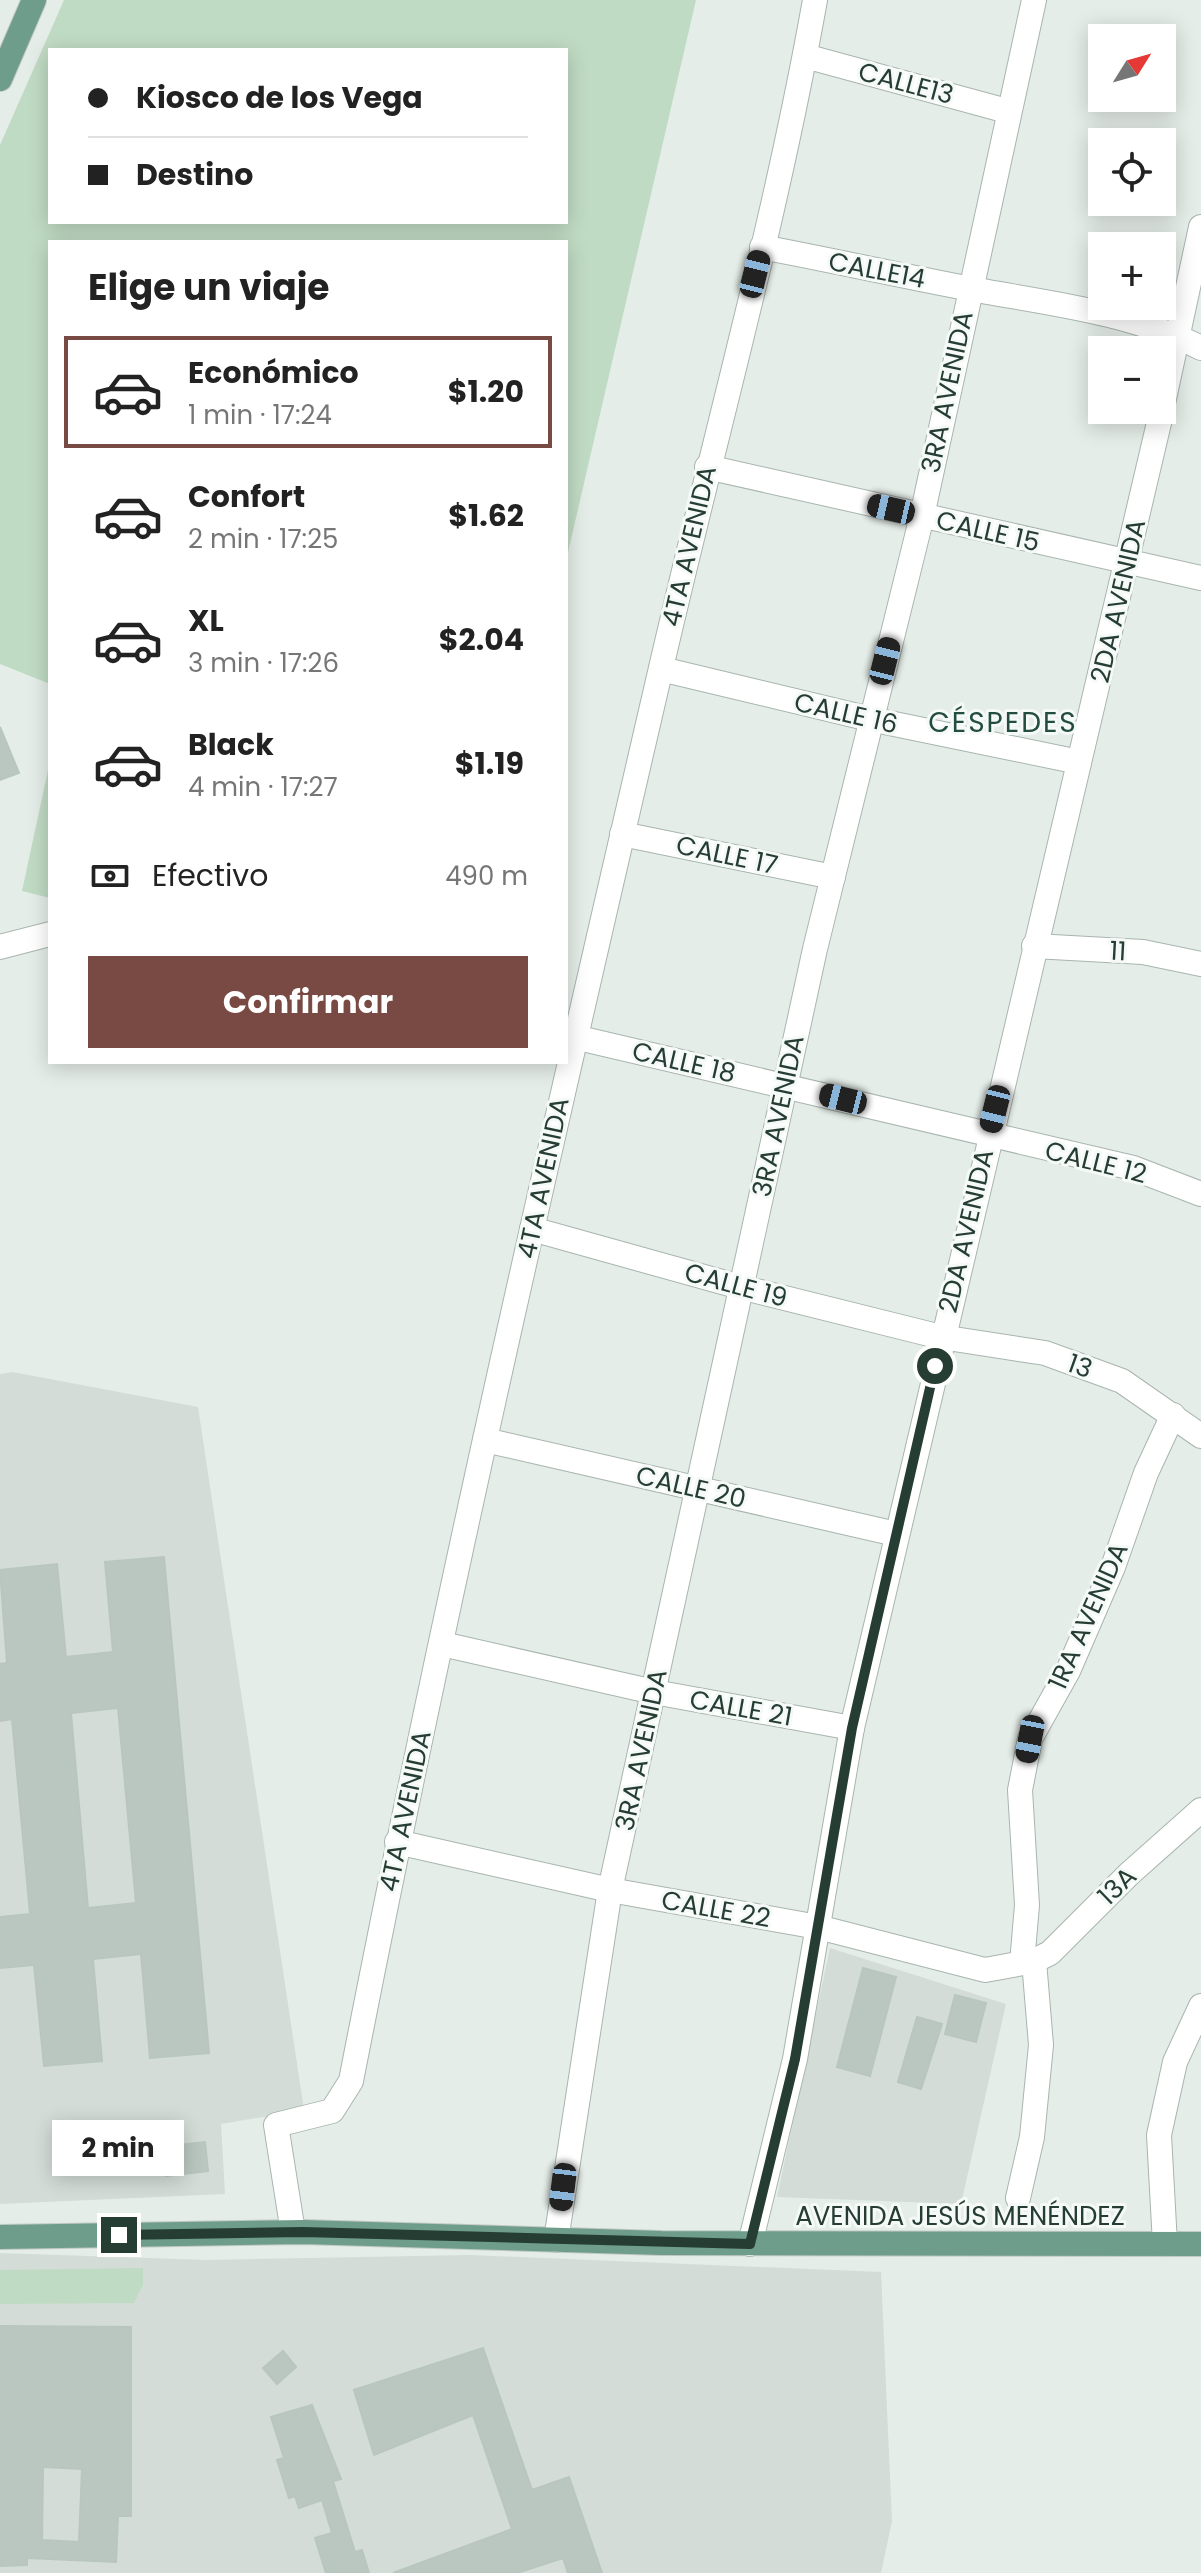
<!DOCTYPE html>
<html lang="es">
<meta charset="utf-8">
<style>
:root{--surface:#fff;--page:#f6f6f6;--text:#222;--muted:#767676;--line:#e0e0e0;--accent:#794a43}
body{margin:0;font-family:Poppins,sans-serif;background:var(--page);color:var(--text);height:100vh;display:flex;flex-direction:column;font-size:30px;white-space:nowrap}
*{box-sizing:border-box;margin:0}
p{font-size:26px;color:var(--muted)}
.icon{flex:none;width:44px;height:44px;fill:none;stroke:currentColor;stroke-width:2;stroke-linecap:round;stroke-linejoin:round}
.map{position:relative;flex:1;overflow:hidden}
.panel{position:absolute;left:48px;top:240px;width:520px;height:824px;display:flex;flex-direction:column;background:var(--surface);border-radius:0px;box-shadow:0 4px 20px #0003}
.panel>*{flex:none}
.banner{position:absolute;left:48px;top:48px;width:520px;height:176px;border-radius:0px;box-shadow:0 4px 20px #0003;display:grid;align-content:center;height:176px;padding:0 40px;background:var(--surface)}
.needle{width:52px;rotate:53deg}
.fabs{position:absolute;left:1088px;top:24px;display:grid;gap:16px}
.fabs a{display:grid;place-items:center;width:88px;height:88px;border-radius:0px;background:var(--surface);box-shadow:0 4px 20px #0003;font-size:40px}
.end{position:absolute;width:36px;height:36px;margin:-18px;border:10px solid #263d34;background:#fff;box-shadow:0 0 0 4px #fff}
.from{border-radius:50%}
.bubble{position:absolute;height:56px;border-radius:0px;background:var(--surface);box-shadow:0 4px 20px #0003;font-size:26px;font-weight:700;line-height:56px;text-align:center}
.car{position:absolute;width:24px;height:48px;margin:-24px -12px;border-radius:10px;box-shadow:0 0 6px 2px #0007;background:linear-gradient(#222 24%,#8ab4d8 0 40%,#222 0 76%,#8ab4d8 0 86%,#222 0)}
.banner b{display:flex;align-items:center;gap:28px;height:76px;font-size:30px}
.banner b+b{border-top:2px solid var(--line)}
.banner i{width:20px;height:20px;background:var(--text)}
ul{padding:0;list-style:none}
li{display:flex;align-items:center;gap:24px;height:112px;margin:0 16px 12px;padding:0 24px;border:4px solid transparent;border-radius:0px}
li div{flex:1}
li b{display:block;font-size:30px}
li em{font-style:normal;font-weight:700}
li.active{border-color:var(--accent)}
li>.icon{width:72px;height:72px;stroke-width:1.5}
h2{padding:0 40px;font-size:36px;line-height:96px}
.pay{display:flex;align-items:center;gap:20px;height:88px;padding:0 40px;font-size:30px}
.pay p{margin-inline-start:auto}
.cta{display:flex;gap:16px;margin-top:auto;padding:16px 40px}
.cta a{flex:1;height:92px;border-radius:0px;background:var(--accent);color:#fff;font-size:32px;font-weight:700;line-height:92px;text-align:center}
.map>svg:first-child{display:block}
.built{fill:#d3dcd7}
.green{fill:#c0dbc4;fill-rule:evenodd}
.building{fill:#bac7c1;stroke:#b8c6be;stroke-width:2;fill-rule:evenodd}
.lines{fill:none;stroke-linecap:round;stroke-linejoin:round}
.minor-casing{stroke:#a8b5ae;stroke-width:26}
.major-casing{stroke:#c2c9c6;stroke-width:26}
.minor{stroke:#fff;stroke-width:24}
.major{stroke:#6e9d8c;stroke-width:24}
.route{stroke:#263d34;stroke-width:10}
.labels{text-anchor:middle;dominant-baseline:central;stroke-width:6;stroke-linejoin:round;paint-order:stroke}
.street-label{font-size:26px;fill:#263d34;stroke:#f5f9f7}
.neighbourhood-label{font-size:28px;letter-spacing:2px;fill:#234d3e;stroke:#f5f9f7}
</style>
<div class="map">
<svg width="1201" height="2573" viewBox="0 0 1201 2573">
<rect width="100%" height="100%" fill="#e5ede8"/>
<!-- built -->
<g class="built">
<path d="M 13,1372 L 198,1407 L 304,2110 L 221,2124 L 225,2194 L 0,2204 L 0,1374 Z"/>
<path d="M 830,1948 L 1006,2004 L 961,2204 L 777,2197 Z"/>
<path d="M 0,2253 L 206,2260 L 469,2255 L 881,2272 L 892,2521 L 881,2573 L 0,2573 Z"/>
</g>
<!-- green -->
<g class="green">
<path d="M 64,0 L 696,0 L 566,561 L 566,242 L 50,242 L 50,684 L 0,664 L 0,145 ZM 50,50 L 566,50 L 566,222 L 50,222 Z"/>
<path d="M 50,761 L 50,898 L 22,891 Z"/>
<path d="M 143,2268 L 143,2285 L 134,2303 L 0,2304 L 0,2270 Z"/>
</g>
<!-- building -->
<g class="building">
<path d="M 0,727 L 19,773 L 0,780 Z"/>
<path d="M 164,1557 L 209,2053 L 150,2058 L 141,1954 L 93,1959 L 102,2061 L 44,2066 L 34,1965 L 0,1968 L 0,1917 L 30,1914 L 12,1719 L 0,1721 L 0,1664 L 7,1663 L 0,1570 L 57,1564 L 66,1657 L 113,1652 L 105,1562 ZM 118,1708 L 136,1903 L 88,1908 L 71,1713 Z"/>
<path d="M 863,1968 L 896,1977 L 870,2076 L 837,2067 Z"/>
<path d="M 955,1995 L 986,2003 L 976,2042 L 945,2034 Z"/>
<path d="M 917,2017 L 942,2024 L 921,2089 L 898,2082 Z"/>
<path d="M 205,2142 L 208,2171 L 166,2176 L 162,2147 Z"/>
<path d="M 0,2326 L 131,2327 L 131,2516 L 118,2516 L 116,2562 L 27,2558 L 27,2565 L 0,2566 ZM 43,2467 L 82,2469 L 79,2542 L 42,2540 Z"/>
<path d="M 483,2348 L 532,2490 L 569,2477 L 602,2573 L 568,2573 L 563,2558 L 517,2573 L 393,2573 L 512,2529 L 473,2415 L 374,2455 L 354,2390 Z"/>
<path d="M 283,2351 L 296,2367 L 277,2384 L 263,2368 Z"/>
<path d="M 312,2405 L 341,2479 L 333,2481 L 355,2552 L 362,2550 L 369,2573 L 326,2573 L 315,2538 L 332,2533 L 322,2500 L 299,2508 L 295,2496 L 289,2498 L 277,2460 L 284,2458 L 271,2417 Z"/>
</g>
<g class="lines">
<defs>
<g id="minor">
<path d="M 805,56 L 1007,111"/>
<path d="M 762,247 C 830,260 898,275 966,288 C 1045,303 1128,311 1201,348"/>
<path d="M 1162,408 L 1201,227"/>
<path d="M 707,467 L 1201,578"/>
<path d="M 661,669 L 870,719 L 1079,762"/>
<path d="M 622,834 L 833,877"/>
<path d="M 1034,946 L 1143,952 L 1201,964"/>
<path d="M 0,947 L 50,934"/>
<path d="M 566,1035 L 1133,1168 L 1201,1194"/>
<path d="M 532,1229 L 740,1287 L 941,1337 L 1045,1353 L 1122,1381 L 1201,1436"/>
<path d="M 485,1440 L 896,1534"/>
<path d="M 442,1644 L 654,1692 L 852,1728"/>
<path d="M 397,1842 L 610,1890 L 818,1927 L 985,1970 L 1034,1961 L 1050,1953 L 1129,1874 L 1201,1810"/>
<path d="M 1022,1963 L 1027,1905 L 1020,1790 L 1030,1739 L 1068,1671 L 1113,1567 L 1146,1473 L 1173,1415"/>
<path d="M 1018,2198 L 1032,2137 L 1041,2045 L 1034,1961"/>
<path d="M 293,2232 L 276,2125 L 332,2111 L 351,2081 C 443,1608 552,1138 661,668 C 712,446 775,225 815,0"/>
<path d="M 556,2240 L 610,1890 L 815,949 L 922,516 L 1034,0"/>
<path d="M 750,2244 L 795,2059 L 852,1728 L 1162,410"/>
<path d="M 1165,2244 L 1159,2135 L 1175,2062 L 1201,2006"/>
</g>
<g id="major">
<path d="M 0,79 L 34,0"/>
<path d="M 0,2237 L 303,2232 L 661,2243 L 1201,2244"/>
</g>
</defs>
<!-- minor casing -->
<use href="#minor" class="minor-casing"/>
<!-- major casing -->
<use href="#major" class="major-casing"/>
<!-- minor -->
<use href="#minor" class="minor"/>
<!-- major -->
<use href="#major" class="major"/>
</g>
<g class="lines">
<!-- route -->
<path class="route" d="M 119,2235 L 303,2232 L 750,2244 L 795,2059 L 852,1728 L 935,1366"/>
</g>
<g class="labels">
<!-- street labels -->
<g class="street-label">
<text transform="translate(906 83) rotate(15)">CALLE13</text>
<text transform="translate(877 270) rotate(11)">CALLE14</text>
<text transform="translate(947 392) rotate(-78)">3RA AVENIDA</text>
<text transform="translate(988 531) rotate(13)">CALLE 15</text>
<text transform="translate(689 546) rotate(-77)">4TA AVENIDA</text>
<text transform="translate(1118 601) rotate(-77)">2DA AVENIDA</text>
<text transform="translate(846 713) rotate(13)">CALLE 16</text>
<text transform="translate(727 855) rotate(12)">CALLE 17</text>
<text transform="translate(1118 951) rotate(3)">11</text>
<text transform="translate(684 1062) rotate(13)">CALLE 18</text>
<text transform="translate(778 1116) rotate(-78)">3RA AVENIDA</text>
<text transform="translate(1096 1162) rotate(14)">CALLE 12</text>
<text transform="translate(543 1178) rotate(-78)">4TA AVENIDA</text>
<text transform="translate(966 1231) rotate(-77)">2DA AVENIDA</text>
<text transform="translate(736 1285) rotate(15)">CALLE 19</text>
<text transform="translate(1080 1366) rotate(20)">13</text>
<text transform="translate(691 1487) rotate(13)">CALLE 20</text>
<text transform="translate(1088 1616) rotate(-66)">1RA AVENIDA</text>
<text transform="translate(741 1708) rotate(10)">CALLE 21</text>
<text transform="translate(641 1750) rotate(-78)">3RA AVENIDA</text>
<text transform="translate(405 1811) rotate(-78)">4TA AVENIDA</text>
<text transform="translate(1117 1886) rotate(-44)">13A</text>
<text transform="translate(716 1909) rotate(10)">CALLE 22</text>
<text x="960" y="2216">AVENIDA JESÚS MENÉNDEZ</text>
</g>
<!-- neighbourhood labels -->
<g class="neighbourhood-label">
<text x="1003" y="722">CÉSPEDES</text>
</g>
</g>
</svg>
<div class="fabs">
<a><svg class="needle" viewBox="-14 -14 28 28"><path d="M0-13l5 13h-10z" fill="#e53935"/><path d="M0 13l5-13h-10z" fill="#767676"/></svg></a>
<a><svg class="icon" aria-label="locate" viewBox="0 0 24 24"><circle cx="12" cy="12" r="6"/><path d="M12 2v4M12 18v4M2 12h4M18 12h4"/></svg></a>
<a>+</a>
<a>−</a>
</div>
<i class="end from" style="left:935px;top:1366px"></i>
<i class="end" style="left:119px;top:2235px"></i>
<div class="bubble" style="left:52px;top:2120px;width:132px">2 min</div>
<i class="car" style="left:755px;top:274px;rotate:14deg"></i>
<i class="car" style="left:891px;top:509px;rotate:283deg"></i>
<i class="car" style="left:885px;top:661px;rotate:14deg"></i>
<i class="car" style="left:843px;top:1099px;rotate:284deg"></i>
<i class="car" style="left:995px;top:1109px;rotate:194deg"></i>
<i class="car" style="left:1030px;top:1739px;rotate:191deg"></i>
<i class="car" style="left:563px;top:2187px;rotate:187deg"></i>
<div class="banner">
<b><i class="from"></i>Kiosco de los Vega</b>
<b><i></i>Destino</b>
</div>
<section class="panel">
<h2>Elige un viaje</h2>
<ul>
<li class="active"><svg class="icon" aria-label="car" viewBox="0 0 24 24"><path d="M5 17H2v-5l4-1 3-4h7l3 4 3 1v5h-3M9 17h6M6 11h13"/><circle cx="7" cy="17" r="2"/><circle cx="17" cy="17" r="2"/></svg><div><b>Económico</b><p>1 min · 17:24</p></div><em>$1.20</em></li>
<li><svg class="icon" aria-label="car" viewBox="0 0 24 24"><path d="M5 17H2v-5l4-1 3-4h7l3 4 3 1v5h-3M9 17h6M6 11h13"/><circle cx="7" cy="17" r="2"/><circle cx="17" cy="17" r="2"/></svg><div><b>Confort</b><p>2 min · 17:25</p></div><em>$1.62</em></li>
<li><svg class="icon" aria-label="car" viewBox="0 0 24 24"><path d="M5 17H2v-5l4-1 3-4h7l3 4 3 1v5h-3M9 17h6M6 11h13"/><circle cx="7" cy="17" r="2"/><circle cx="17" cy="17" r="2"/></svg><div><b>XL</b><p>3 min · 17:26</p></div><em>$2.04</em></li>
<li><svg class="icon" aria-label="car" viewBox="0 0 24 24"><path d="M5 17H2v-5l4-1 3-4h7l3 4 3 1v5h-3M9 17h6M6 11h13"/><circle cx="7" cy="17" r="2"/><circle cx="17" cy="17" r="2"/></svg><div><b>Black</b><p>4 min · 17:27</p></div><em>$1.19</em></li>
</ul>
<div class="pay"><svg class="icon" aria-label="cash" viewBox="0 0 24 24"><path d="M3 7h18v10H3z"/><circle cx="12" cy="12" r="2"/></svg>Efectivo<p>490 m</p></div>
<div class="cta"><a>Confirmar</a></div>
</section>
</div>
